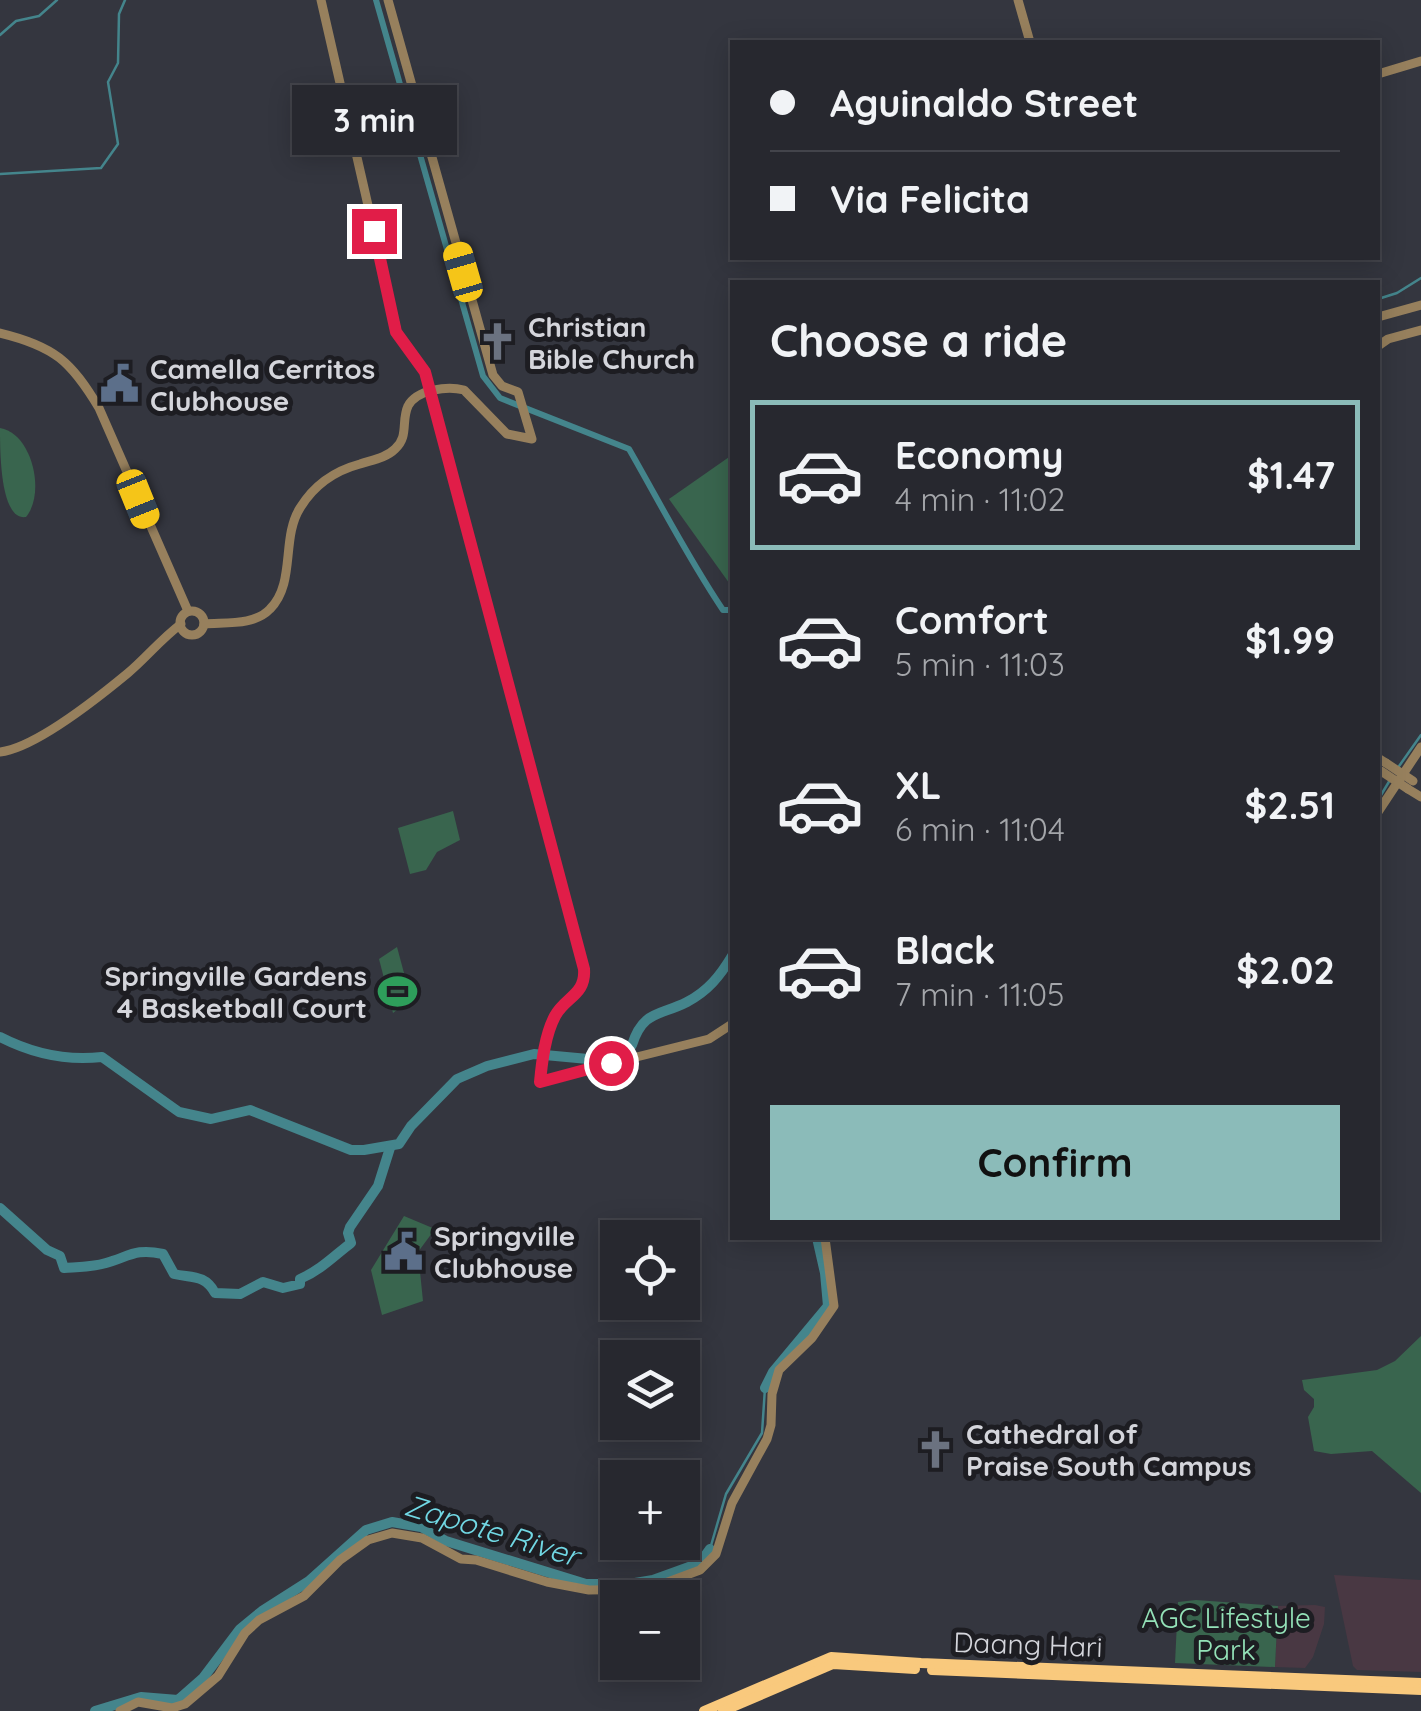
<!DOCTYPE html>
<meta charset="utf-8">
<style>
:root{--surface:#27282f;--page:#2f3037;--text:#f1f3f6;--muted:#a4a6aa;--line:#43444b;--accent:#8bbbb9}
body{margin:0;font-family:Quicksand,sans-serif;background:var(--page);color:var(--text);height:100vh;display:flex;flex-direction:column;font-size:38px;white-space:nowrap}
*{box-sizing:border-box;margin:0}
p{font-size:32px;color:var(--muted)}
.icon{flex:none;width:55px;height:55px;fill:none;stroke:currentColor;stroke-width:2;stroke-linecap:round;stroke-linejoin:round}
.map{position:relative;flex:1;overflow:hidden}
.drawer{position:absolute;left:730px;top:280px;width:650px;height:960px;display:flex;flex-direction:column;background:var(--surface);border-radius:0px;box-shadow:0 5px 25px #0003,0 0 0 2px var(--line)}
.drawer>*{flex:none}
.hud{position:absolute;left:730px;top:40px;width:650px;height:220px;border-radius:0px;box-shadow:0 5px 25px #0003,0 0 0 2px var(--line);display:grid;align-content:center;height:220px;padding:0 40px;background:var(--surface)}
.tools{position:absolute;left:600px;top:1220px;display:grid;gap:20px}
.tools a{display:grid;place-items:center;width:100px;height:100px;border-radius:0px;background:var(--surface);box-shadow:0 5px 25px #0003,0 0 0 2px var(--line);font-size:50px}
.end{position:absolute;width:45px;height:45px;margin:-22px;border:12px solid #e11d48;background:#fff;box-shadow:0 0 0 5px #fff}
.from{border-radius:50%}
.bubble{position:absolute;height:70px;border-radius:0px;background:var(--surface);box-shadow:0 5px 25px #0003,0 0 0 2px var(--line);font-size:32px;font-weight:800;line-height:70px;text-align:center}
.car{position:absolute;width:30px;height:60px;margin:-30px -15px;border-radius:12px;box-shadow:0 0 8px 2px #0007;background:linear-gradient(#f5c518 24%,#345 0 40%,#f5c518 0 76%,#345 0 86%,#f5c518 0)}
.hud b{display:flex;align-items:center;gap:35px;height:95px;font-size:38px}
.hud b+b{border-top:2px solid var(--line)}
.hud i{width:25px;height:25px;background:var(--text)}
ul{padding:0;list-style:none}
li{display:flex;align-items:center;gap:30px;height:150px;margin:0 20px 15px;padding:0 20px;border:5px solid transparent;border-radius:0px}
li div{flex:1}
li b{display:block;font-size:38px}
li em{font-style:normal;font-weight:800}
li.current{border-color:var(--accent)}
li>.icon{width:90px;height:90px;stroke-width:1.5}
h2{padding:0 40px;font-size:45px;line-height:120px}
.cta{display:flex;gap:20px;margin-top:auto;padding:20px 40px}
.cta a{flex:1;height:115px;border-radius:0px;background:var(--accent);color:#111;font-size:40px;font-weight:800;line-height:115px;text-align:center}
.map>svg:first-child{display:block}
.commercial{fill:#493843}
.green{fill:#39654e}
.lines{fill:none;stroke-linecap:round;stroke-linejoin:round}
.stream{stroke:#44858c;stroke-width:2.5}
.canal{stroke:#44858c;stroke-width:6}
.river{stroke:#44858c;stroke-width:10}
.minor{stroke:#97805d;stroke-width:9}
.major{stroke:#f9c97d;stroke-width:10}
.minor-bridge{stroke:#97805d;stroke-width:9}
.route{stroke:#e11d48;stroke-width:12}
.labels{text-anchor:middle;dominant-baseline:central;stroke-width:10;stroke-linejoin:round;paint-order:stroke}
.poi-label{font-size:28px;font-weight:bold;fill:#d4d5db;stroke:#1d1d22;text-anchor:start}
.park-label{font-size:28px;fill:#94e2b8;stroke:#1d1d22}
.street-label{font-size:28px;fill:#d4d5db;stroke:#1d1d22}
.water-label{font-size:30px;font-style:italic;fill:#71d8e4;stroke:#1d1d22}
</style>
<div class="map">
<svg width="1421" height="1711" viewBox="0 0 1421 1711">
<rect width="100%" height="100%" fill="#34363f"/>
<!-- commercial -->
<g class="commercial">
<path d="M 1334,1575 L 1421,1580 L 1421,1672 L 1357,1670 L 1353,1666 Z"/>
<path d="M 1315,1605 L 1325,1607 L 1324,1624 L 1313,1657 L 1305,1668 L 1275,1667 L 1278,1606 Z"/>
</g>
<!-- green -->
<g class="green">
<path d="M 0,428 C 32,433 46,493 26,517 C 0,521 0,452 0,428 Z"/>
<path d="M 732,455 L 732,587 L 669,499 Z"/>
<path d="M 453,811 L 460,840 L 437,852 L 426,870 L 410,874 L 398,828 Z"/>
<path d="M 397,947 L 411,999 L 393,1013 L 379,959 Z"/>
<path d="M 404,1216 L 435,1229 L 418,1252 L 423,1301 L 382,1315 L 371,1270 Z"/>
<path d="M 1421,1336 L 1421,1493 L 1372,1451 L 1331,1454 L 1314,1451 L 1308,1417 L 1314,1407 L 1314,1399 L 1304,1390 L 1302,1380 L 1377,1370 L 1395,1361 Z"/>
<path d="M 1196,1600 L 1278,1606 L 1275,1667 L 1175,1663 L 1178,1602 Z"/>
</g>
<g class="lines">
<!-- stream -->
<g class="stream">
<path d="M 0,35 L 16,21 L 39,16 L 57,0"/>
<path d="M 0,174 L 101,168 L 118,144 L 108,82 L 118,63 L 119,14 L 125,0"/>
<path d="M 1378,299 L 1397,293 L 1421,278"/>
<path d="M 1397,769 L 1421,735"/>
<path d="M 1378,800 L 1390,780"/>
<path d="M 710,1549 L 726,1494 L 762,1433 L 765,1388"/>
</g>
<!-- canal -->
<path class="canal" d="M 376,0 L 483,376 L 500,398 L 629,449 C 660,503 688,558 723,610 L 732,610"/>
<!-- river -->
<g class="river">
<path d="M 0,1037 C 31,1053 67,1061 102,1057 L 179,1112 L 211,1119 L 250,1110 L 351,1150 L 364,1150 L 399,1144 L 411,1126 L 457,1079 L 487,1066 L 534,1054 L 588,1059 L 632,1045 C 643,1010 660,1016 687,1002 C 708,991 720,976 732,956"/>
<path d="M 0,1208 L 47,1250 L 60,1256 L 64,1268 C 78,1267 93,1267 106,1263 C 130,1256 136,1248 163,1254 L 174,1274 C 191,1278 205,1274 215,1293 L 240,1294 L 263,1282 L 283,1288 L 300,1284 L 300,1279 C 321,1270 335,1255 351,1243 L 348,1233 L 350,1227 L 378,1186 L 390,1148"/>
<path d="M 765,1388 L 773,1372 L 828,1306 L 825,1273 L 817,1238"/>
<path d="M 95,1711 L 141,1697 L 178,1700 L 203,1678 L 240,1629 L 262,1611 L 309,1581 L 366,1530 L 392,1522 L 421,1527 L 446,1541 L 586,1584 L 629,1584 L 653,1580 L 700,1563 L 710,1549"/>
</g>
<!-- minor -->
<g class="minor">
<path d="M 321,0 L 397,332 L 425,372 L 584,969 C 586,995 565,997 555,1016 C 545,1035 543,1060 540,1081 L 709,1039 L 732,1024"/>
<path d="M 1018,0 L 1030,42"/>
<path d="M 1378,74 L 1421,61"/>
<path d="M 1378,317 L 1421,305"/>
<path d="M 0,333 C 54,346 71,361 99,408 L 188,611"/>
<path d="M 1378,346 L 1388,339 L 1421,330"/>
<circle cx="192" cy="623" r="12"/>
<path d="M 204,624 C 225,622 254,626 270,609 C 296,583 281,538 300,508 C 314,485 334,471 360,464 C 372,460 386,458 395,449 C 409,437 401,421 408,406 C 417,389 448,386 464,390 L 507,434 L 532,439 L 518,392 L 502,386 L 493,375 L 388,0"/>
<path d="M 0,752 C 35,748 99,697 128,673 C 146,658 161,639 181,624"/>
<path d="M 1378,758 L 1386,763"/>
<path d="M 1408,789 L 1421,797"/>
<path d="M 1378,812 L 1421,747"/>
<path d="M 120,1711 L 138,1702 L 172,1708 L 185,1704 L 218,1676 L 245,1633 L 259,1620 L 304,1596 L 340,1560 L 368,1540 L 392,1533 L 422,1538 L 461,1559 L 476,1560 L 547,1582 L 589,1590 L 649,1589 L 700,1570 L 716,1554 L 732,1503 L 767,1439 L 771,1425 L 772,1394 L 779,1370 L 812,1338 L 834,1306 L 825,1238"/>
</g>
<!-- major -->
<g class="major">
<path d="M 932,1670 L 1421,1690"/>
<path d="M 704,1711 L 831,1657 L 921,1663 L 1421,1683"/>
<path d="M 723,1711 L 833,1664 L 915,1669"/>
</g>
<!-- minor-bridge -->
<g class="minor-bridge">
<path d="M 1386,763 L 1413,781"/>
<path d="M 1381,771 L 1408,789"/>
</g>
</g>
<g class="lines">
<!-- route -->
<path class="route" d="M 374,231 L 396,332 L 425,372 L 584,969 C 586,995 565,997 555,1016 C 545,1035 542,1061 540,1082 L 611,1063"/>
</g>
<!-- icons -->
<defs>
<symbol id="church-bare" viewBox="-9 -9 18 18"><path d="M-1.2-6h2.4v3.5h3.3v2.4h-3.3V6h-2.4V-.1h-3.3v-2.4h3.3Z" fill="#6b7280" stroke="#1d1d22" stroke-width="2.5" paint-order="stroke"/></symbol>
<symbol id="civic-bare" viewBox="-9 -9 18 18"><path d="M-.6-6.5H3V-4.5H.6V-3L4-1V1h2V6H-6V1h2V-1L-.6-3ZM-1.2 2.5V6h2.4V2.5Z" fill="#5c6f8a" stroke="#1d1d22" stroke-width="2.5" paint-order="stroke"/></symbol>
<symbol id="stadium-bare" viewBox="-9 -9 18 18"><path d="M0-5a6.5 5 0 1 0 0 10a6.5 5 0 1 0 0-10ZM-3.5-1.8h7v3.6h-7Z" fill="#2e9e5b" stroke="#1d1d22" stroke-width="2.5" paint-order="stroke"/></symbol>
</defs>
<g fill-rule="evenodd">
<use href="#church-bare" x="470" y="314" width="55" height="55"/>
<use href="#civic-bare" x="92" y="356" width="55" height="55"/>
<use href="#stadium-bare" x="370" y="964" width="55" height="55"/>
<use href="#civic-bare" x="376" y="1224" width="55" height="55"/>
<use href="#church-bare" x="908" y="1422" width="55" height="55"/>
</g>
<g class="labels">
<!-- poi labels -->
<g class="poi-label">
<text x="528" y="326">Christian<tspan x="528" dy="32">Bible Church</tspan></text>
<text x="150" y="368">Camella Cerritos<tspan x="150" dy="32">Clubhouse</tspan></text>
<text x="367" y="975" text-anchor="end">Springville Gardens<tspan x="367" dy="32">4 Basketball Court</tspan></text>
<text x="434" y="1235">Springville<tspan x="434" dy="32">Clubhouse</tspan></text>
<text x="966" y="1433">Cathedral of<tspan x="966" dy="32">Praise South Campus</tspan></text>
</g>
<!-- park labels -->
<g class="park-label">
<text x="1226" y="1617">AGC Lifestyle<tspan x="1226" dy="32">Park</tspan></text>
</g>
<!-- street labels -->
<g class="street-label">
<text transform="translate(1028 1644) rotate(2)">Daang Hari</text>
</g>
<!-- water labels -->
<g class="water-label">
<text transform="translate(492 1530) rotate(17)">Zapote River</text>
</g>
</g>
</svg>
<div class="tools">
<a><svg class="icon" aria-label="locate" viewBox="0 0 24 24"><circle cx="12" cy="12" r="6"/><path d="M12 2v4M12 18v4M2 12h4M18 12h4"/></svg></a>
<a><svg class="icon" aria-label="layers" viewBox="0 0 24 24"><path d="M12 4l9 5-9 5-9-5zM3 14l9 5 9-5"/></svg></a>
<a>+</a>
<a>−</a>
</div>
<i class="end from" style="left:611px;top:1063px"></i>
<i class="end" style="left:374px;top:231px"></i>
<div class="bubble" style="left:292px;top:85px;width:165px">3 min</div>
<i class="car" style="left:463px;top:272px;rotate:344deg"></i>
<i class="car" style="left:138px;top:499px;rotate:158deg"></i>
<div class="hud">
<b><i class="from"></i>Aguinaldo Street</b>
<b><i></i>Via Felicita</b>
</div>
<section class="drawer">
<h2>Choose a ride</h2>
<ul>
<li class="current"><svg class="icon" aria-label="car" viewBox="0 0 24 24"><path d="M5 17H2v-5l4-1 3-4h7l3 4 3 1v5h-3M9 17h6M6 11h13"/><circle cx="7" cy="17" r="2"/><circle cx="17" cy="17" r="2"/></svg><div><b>Economy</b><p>4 min · 11:02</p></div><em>$1.47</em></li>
<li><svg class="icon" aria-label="car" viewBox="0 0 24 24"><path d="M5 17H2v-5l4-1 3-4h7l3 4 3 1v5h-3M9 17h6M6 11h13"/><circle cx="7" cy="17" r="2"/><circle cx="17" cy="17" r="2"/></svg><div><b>Comfort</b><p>5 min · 11:03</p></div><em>$1.99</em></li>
<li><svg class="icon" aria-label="car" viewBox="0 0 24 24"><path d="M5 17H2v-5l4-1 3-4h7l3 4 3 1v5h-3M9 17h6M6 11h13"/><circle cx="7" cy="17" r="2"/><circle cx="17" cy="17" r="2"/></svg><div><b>XL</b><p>6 min · 11:04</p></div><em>$2.51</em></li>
<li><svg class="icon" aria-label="car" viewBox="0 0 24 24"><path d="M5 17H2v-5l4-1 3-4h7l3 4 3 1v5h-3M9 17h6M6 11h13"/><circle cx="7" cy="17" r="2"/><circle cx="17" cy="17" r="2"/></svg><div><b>Black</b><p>7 min · 11:05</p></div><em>$2.02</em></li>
</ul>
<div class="cta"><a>Confirm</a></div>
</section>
</div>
